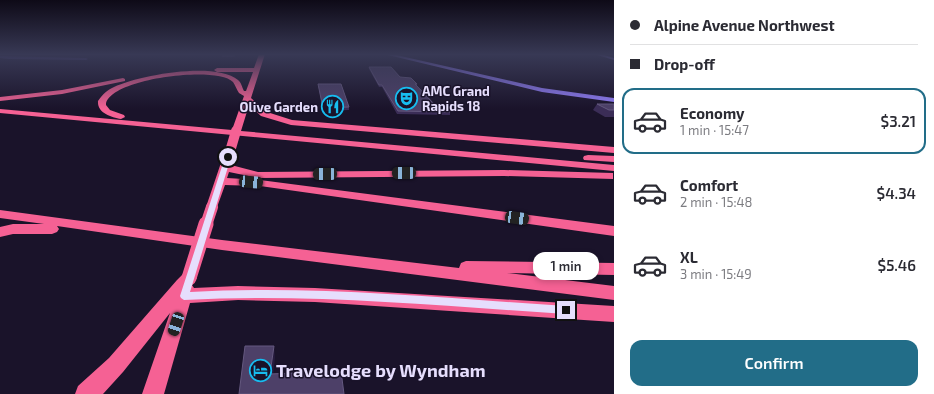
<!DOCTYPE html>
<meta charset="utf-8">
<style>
:root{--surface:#fff;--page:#f2f2f3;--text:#2b2b33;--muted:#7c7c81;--line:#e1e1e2;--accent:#226d88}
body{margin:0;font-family:"Exo 2",sans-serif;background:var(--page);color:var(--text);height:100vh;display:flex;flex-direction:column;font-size:15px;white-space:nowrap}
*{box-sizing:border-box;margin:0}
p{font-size:13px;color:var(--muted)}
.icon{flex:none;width:22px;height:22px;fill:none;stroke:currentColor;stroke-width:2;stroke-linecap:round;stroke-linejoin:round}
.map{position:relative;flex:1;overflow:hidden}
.sheet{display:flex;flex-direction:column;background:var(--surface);width:320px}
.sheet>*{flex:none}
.top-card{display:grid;align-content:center;height:88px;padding:0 16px;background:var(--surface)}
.end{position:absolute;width:18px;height:18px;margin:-9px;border:5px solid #e6defd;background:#111;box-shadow:0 0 0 2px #111}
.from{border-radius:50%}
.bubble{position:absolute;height:28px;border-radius:12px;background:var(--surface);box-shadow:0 2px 6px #0003;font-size:13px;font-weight:600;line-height:28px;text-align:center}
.car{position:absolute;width:12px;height:24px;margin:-12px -6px;border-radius:5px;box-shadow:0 0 3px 1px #0007;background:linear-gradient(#222 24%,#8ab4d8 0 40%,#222 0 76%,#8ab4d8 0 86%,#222 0)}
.top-card b{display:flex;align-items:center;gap:14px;height:38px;font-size:15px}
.top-card b+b{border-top:1px solid var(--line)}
.top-card i{width:10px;height:10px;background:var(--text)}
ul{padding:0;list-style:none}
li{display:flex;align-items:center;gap:12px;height:66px;margin:0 8px 6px;padding:0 8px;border:2px solid transparent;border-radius:12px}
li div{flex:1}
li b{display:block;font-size:15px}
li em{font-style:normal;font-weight:600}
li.selected{border-color:var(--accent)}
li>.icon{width:36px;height:36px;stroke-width:1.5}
.action{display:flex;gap:8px;margin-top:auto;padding:8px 16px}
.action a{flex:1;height:46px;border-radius:12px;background:var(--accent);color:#fff;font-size:16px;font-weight:600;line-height:46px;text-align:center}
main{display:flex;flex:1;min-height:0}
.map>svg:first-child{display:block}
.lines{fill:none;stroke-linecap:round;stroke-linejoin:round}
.street{fill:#4d4186;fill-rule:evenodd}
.secondary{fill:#907cf6;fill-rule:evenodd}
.highway{fill:#f56194;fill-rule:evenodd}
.highway-bridge-far2{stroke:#f56194;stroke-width:10}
.highway-bridge-far1{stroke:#f56194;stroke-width:12}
.highway-bridge{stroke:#f56194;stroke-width:15}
.wall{fill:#3b2d57}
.shaded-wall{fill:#261b3d}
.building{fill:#4d4068;stroke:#655980}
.route{fill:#e6defd}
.labels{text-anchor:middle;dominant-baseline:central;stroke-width:3;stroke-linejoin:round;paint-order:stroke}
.far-poi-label{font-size:13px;font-weight:bold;fill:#e6defd;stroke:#1a132a;text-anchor:start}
.near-poi-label{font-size:18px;font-weight:bold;fill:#e6defd;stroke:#1a132a;text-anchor:start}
</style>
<main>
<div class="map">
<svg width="614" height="394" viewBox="0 0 614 394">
<rect width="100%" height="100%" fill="#1a132a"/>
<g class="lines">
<!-- street -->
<path class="street" d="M 0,56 L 86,58 L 88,59 L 86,60 L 9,59 L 0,58 Z"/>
<!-- secondary -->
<g class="secondary">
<path d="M 384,54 L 392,54 L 542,88 L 614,98 L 614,102 L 542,92 Z"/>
<path d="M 594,54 L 601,54 L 614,58 L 614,60 Z"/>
</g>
<!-- highway -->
<g class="highway">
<path d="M 259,54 L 265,54 L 251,98 L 267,112 L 292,120 L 614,147 L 614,153 L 291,125 L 261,116 L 249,105 L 241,131 L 614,165 L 614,171 L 0,113 L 0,109 L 232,130 L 244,96 L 239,93 C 237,90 235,85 233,82 C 216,65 107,79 106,105 L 110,110 L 124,115 L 125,117 L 121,119 C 111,117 97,113 98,101 C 103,94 107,90 114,87 C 139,75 216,61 238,80 C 241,82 242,87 244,91 L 246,91 L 253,72 L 217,72 L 214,70 L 217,68 L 254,68 Z"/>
<path d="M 123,78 L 125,79 L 125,81 L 62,94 L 0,101 L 0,97 L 62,90 Z"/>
<path d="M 231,145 L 236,148 L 231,165 L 258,172 L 504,170 L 613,173 L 613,179 L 504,176 L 258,178 L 229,172 L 227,178 L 260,180 L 614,226 L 614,236 L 260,186 L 225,185 L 216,210 L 208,210 L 206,207 L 226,148 Z"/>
<path d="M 588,155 L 614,156 L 614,162 L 584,160 L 583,158 L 584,156 Z"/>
<path d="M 0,210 L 222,240 L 459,268 L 461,263 L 466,261 L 614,263 L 614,275 L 507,273 L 614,286 L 614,300 L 222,250 L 57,226 L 59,229 L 57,232 L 52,234 L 13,234 L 0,237 L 0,227 L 13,224 L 44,224 L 0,218 Z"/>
<path d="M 189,272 L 195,274 L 197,278 L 192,285 L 194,288 L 238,286 L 315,288 L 614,306 L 614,322 L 315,302 L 238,300 L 190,303 L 164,394 L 142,394 L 170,313 L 123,372 L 103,394 L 75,394 L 78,386 L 109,358 L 177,280 L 183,274 Z"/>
</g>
<!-- highway-bridge-far2 -->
<path class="highway-bridge-far2" d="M 231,148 L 236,131"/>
<!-- highway-bridge-far1 -->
<path class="highway-bridge-far1" d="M 206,225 L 212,207"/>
<!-- highway-bridge -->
<path class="highway-bridge" d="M 189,278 L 206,224"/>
</g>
<!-- wall -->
<g class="wall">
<path d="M 222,54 L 236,54 L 234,57 L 222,57 Z"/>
<path d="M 369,67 L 417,84 L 417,86 L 436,106 L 450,112 L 450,115 L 397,114 L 382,87 L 379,87 L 369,69 Z"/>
<path d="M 318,84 L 349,107 L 349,110 L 323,111 Z"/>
<path d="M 597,104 L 614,104 L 614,117 L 605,117 L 593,110 Z"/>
</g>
<!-- shaded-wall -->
<path class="shaded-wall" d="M 274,346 L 275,358 L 272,385 L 270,374 Z"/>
<!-- building -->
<g class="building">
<path d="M 369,67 L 391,67 L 400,77 L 411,78 L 417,84 L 415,84 L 436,106 L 451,109 L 450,112 L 398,111 L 382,85 L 379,85 Z"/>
<path d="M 318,84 L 341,84 L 349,107 L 323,108 Z"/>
<path d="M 597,104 L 614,104 L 614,110 L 609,110 Z"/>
<path d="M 245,346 L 274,346 L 270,374 L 341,371 L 344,394 L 239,394 Z"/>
</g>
<!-- sky -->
<linearGradient id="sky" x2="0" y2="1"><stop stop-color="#0e0a17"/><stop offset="0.5" stop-color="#383955"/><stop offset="1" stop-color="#383955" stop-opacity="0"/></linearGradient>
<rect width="614" height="109" fill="url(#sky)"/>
<!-- route -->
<path class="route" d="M 228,156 L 231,157 L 190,292 C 315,285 441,298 566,306 L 569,307 L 571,310 L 569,313 L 566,314 C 439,306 311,293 184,300 L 181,298 L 180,296 L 225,157 Z"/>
<!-- icons -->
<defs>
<symbol id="theatre-ring" viewBox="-11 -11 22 22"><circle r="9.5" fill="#1a132a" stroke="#17bdf0" stroke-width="1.5"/><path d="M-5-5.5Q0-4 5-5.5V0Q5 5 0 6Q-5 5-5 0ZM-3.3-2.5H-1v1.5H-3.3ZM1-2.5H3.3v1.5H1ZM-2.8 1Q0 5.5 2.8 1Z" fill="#17bdf0"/></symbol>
<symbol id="restaurant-ring" viewBox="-11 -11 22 22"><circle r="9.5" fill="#1a132a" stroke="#17bdf0" stroke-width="1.5"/><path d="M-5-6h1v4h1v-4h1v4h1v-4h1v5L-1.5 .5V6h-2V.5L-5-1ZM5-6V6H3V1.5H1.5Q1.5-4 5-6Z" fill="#17bdf0"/></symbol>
<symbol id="hotel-ring" viewBox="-11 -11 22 22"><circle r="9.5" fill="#1a132a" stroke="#17bdf0" stroke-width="1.5"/><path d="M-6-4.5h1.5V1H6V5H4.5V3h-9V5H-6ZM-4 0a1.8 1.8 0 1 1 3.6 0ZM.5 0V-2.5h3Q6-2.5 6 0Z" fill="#17bdf0"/></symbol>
</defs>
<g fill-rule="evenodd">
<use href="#theatre-ring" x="394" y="86" width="25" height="25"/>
<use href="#restaurant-ring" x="320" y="94" width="25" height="25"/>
<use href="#hotel-ring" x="248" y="358" width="25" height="25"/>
</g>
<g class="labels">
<!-- far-poi labels -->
<g class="far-poi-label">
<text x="422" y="91">AMC Grand<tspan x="422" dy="15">Rapids 18</tspan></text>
<text x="318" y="107" text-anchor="end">Olive Garden</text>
</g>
<!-- near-poi labels -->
<g class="near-poi-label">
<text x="276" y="370">Travelodge by Wyndham</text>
</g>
</g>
</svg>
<i class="end from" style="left:228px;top:157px"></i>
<i class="end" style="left:566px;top:310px"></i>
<div class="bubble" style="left:533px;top:252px;width:66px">1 min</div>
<i class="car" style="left:404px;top:173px;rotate:270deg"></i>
<i class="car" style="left:325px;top:174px;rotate:269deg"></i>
<i class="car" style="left:251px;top:182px;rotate:95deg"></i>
<i class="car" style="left:517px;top:218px;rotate:98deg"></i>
<i class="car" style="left:176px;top:324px;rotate:198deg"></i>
</div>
<section class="sheet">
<div class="top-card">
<b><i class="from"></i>Alpine Avenue Northwest</b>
<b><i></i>Drop-off</b>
</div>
<ul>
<li class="selected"><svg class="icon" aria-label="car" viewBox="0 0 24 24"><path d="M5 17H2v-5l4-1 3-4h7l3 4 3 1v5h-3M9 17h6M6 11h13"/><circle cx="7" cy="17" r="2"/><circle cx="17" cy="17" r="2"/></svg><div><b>Economy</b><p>1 min · 15:47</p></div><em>$3.21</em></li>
<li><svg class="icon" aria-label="car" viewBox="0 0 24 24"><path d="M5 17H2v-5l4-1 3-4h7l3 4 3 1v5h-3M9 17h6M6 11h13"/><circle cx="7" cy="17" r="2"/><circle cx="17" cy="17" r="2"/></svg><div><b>Comfort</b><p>2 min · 15:48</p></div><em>$4.34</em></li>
<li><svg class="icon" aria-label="car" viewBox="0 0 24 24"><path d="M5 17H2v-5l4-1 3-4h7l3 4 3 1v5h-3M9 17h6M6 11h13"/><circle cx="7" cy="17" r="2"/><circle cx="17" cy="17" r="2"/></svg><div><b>XL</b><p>3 min · 15:49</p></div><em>$5.46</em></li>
</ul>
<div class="action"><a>Confirm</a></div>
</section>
</main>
